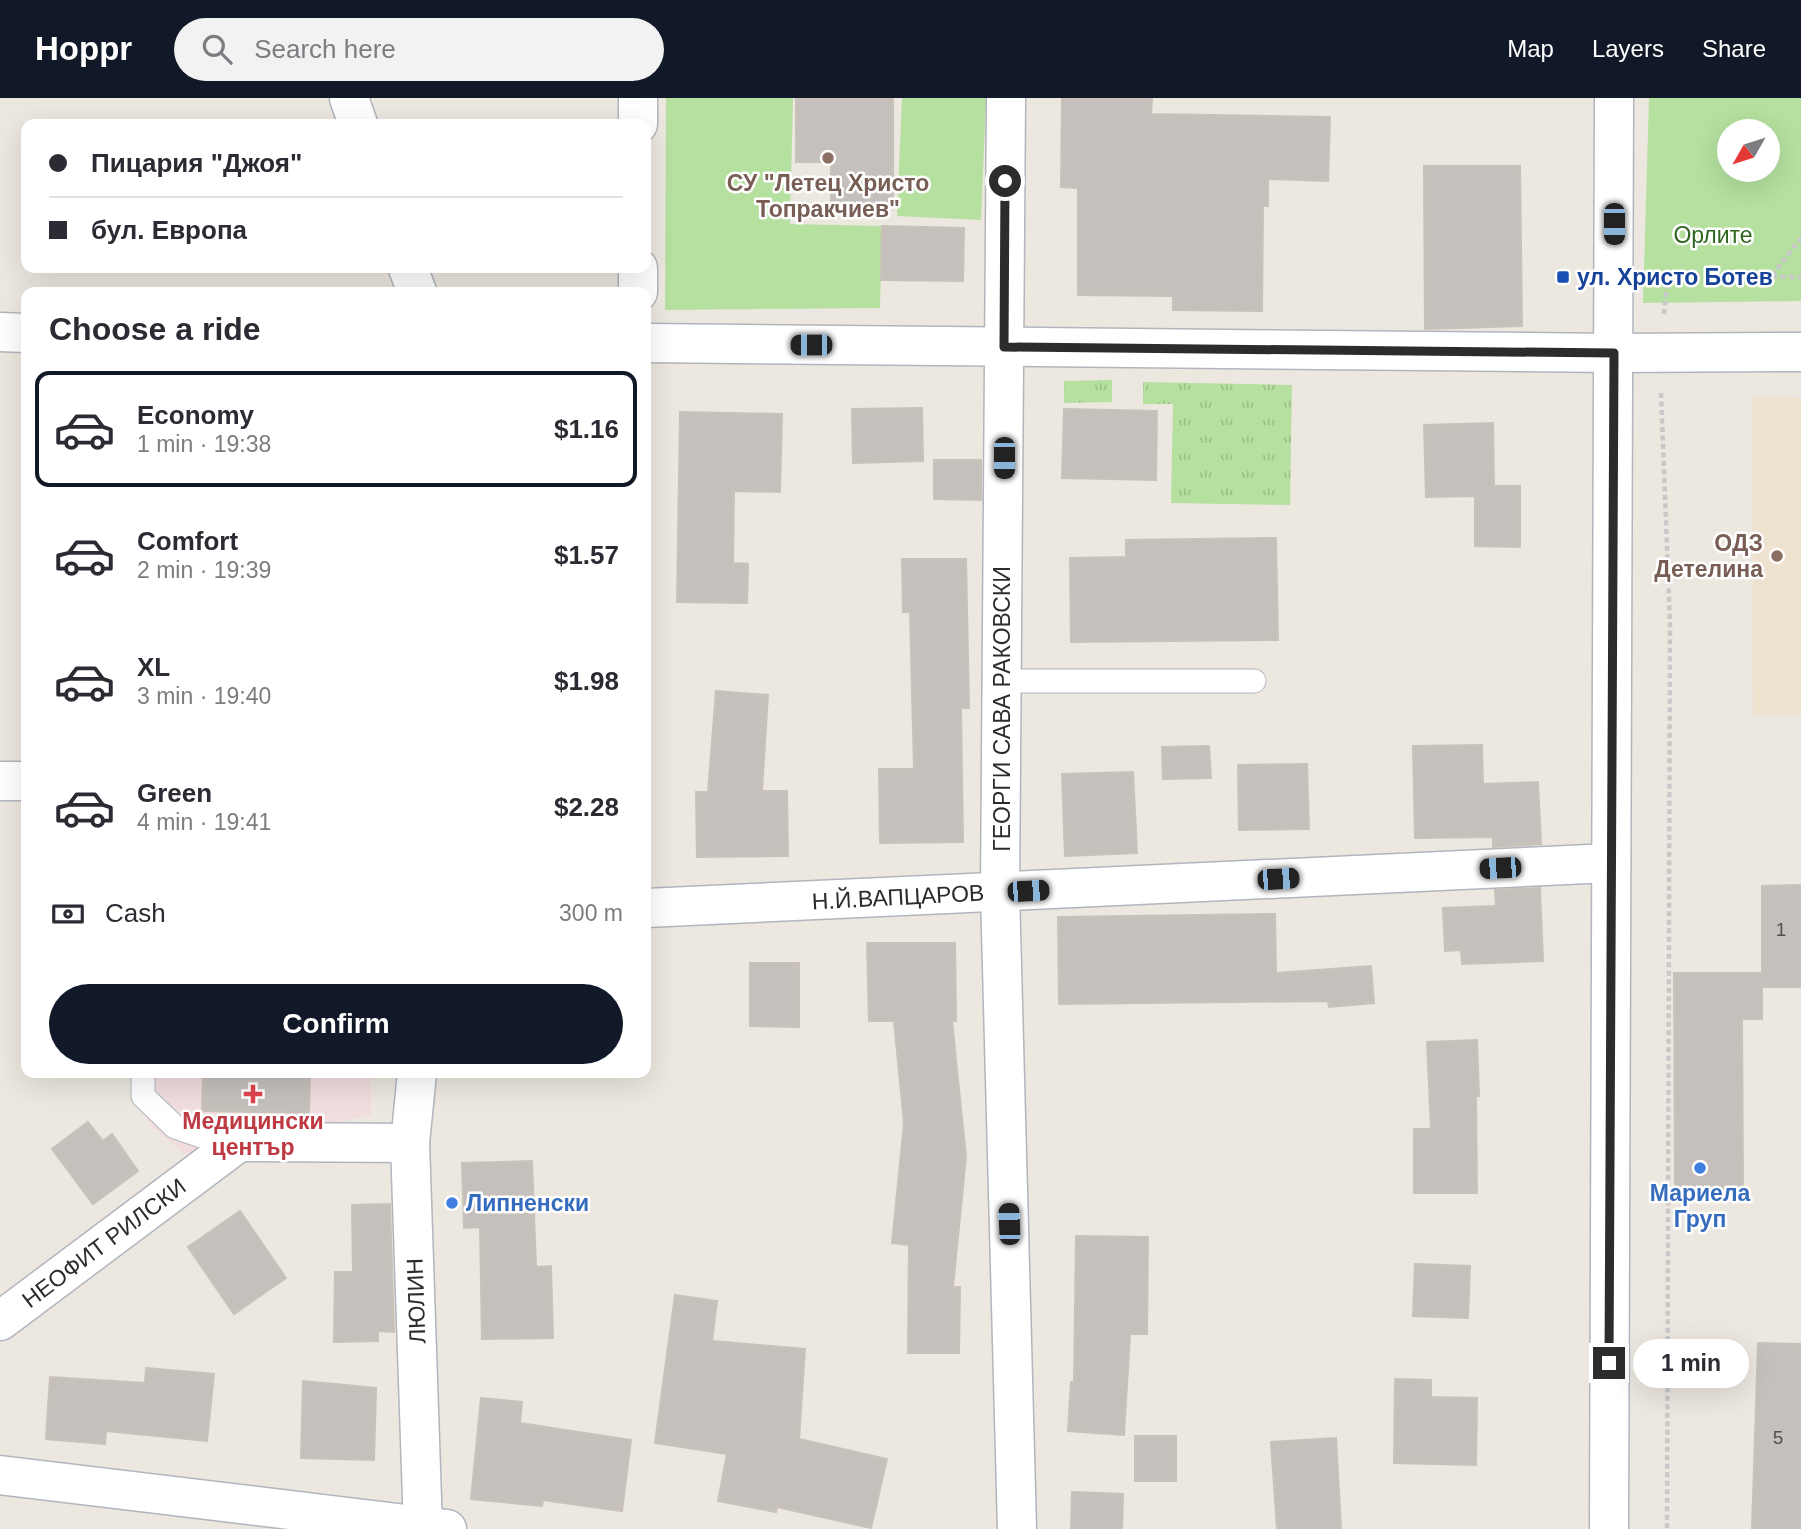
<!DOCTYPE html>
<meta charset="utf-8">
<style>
:root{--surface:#fff;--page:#f2f2f3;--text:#2b2b33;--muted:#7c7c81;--line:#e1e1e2;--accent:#111827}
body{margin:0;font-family:Arial,sans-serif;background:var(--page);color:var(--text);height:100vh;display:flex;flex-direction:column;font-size:26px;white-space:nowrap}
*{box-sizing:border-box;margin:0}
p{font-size:23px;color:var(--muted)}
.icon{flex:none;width:38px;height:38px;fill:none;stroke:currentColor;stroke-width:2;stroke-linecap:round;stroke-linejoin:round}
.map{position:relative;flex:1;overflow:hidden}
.details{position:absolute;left:21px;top:189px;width:630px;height:791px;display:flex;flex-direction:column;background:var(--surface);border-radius:14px;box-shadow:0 7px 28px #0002}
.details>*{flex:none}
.hud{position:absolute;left:21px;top:21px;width:630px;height:154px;border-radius:14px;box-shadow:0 7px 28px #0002;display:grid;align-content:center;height:154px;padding:0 28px;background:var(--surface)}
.needle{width:46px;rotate:231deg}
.tools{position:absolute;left:1717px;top:21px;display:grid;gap:14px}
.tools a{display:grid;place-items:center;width:63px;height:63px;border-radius:50%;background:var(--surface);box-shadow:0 7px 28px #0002;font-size:35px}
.end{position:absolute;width:32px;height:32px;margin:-16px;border:9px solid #2c2c2c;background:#fff;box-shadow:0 0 0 4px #fff}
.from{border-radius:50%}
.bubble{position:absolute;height:49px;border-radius:24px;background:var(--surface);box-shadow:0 7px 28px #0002;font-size:23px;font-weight:700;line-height:49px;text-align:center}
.car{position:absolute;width:21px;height:42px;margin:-21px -10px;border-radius:9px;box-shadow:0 0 5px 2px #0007;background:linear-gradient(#222 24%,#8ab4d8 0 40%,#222 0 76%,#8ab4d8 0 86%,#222 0)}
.hud b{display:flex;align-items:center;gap:24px;height:66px;font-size:26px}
.hud b+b{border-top:2px solid var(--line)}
.hud i{width:18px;height:18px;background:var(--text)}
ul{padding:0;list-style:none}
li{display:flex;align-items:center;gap:21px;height:116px;margin:0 14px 10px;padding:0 14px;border:4px solid transparent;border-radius:14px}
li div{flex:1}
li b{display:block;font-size:26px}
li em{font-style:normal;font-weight:700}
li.active{border-color:var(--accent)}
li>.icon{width:63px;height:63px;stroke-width:1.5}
h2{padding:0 28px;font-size:32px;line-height:84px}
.pay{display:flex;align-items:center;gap:18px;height:77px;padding:0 28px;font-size:26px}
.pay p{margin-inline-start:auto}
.action{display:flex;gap:14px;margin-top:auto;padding:14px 28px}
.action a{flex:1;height:80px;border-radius:42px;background:var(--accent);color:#fff;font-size:28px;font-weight:700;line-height:80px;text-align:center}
header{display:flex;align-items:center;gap:42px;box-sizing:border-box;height:98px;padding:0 35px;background:var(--accent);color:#fff}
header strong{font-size:33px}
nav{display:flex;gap:38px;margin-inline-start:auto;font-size:24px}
.search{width:490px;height:63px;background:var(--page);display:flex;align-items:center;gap:18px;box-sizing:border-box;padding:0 24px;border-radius:38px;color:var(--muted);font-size:26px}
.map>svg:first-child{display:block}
.education{fill:#ede3cf}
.medical{fill:#f2ddde}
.grass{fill:url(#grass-tufts)}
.park{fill:#b5e09f;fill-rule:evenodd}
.building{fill:#c5c0bb;stroke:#c8c2b8;stroke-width:2}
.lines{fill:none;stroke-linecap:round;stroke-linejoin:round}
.service-casing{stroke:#b2b5be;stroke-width:25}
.minor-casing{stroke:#b2b5be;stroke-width:41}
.tertiary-casing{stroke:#b2b5be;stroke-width:41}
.path{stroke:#c8c8c8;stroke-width:4.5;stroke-dasharray:5 3.5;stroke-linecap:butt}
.service{stroke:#fff;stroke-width:23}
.minor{stroke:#fff;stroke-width:38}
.tertiary{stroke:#fff;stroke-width:38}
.route{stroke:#2c2c2c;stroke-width:9}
.education-dot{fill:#8d6e63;stroke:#fff;stroke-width:2.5}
.transit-dot{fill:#1a4fb4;stroke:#fff;stroke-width:2.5}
.health-dot{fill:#e0444e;stroke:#fff;stroke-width:2.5}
.shop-dot{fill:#3f7fe0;stroke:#fff;stroke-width:2.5}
.labels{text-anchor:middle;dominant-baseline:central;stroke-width:5;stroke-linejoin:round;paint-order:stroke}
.number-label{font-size:19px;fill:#525150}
.education-label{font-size:23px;font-weight:bold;fill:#785e54;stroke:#fff}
.park-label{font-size:23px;fill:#2e651f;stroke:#fff}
.transit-label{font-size:23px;font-weight:bold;fill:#164399;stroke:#fff;text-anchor:start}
.street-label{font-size:23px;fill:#2c2c2c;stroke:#fff}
.health-label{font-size:23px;font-weight:bold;fill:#be3a42;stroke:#fff}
.shop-label{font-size:23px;font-weight:bold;fill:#366cbe;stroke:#fff}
</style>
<header>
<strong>Hoppr</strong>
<div class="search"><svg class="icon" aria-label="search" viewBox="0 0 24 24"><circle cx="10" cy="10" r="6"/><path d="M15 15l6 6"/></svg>Search here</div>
<nav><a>Map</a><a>Layers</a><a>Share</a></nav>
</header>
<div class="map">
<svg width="1801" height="1431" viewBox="0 0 1801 1431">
<defs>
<pattern id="grass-tufts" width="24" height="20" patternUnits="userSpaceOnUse" patternTransform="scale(1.75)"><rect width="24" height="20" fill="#b5e09f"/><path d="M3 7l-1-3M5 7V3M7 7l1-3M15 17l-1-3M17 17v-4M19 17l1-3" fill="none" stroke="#9cc089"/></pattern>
</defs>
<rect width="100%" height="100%" fill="#ece7df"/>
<!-- education -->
<path class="education" d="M 1752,299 L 1801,300 L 1801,617 L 1753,617 Z"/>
<!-- medical -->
<path class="medical" d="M 126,975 L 371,975 L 371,1017 L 184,1056 L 149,1026 Z"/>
<!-- grass -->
<g class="grass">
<path d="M 1112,282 L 1112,304 L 1064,305 L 1064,283 Z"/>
<path d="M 1143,284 L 1292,287 L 1290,407 L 1171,405 L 1173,306 L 1143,306 Z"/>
</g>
<!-- park -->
<g class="park">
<path d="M 666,0 L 793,0 L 790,126 L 882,128 L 880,210 L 665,212 Z"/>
<path d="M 902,0 L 986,0 L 981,122 L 897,118 Z"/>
<path d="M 1649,0 L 1801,0 L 1801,203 L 1643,205 ZM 1768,33 L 1768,72 L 1729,72 L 1729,33 Z"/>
</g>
<!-- building -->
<g class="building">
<path d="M 796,0 L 893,0 L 893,109 L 831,109 L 831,64 L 796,64 Z"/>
<path d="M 1062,0 L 1152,0 L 1151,16 L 1330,19 L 1328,83 L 1268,81 L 1268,108 L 1263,108 L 1262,213 L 1173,212 L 1173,198 L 1078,197 L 1078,90 L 1061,89 Z"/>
<path d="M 1424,68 L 1520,68 L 1522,228 L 1425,231 Z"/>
<path d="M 882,128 L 964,130 L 963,183 L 881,182 Z"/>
<path d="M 922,310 L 923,363 L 853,365 L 852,311 Z"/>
<path d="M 1064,311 L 1157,313 L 1156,382 L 1062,380 Z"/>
<path d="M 680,314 L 782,316 L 780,394 L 734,393 L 733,465 L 748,466 L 747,505 L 677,504 Z"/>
<path d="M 1493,325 L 1494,388 L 1520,388 L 1520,449 L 1475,448 L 1475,398 L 1426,399 L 1424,327 Z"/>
<path d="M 934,362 L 981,362 L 981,402 L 934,401 Z"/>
<path d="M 1276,440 L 1278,542 L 1071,544 L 1070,460 L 1126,459 L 1126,442 Z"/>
<path d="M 902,461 L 966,461 L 969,610 L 961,610 L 963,744 L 880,745 L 879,671 L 914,671 L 910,514 L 903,514 Z"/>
<path d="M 716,593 L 768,597 L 762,693 L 787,693 L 788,758 L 697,759 L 696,694 L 708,694 Z"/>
<path d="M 1482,647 L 1483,686 L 1538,684 L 1541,746 L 1493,749 L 1493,739 L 1415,740 L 1413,648 Z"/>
<path d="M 1209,648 L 1211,680 L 1163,681 L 1162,649 Z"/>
<path d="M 1307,666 L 1309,731 L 1239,732 L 1238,667 Z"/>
<path d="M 1133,674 L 1137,755 L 1065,758 L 1062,676 Z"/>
<path d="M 1801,787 L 1801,889 L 1762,889 L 1762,921 L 1742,921 L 1743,1094 L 1675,1094 L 1674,875 L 1762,875 L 1762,788 Z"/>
<path d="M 1540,790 L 1543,863 L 1462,866 L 1461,852 L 1445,853 L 1443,810 L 1496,808 L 1495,792 Z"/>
<path d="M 1275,816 L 1276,875 L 1371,868 L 1374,905 L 1329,909 L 1328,903 L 1059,906 L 1058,819 Z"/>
<path d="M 867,845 L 955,845 L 956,923 L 952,923 L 966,1059 L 953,1189 L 960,1189 L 959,1255 L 908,1255 L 909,1147 L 892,1145 L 904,1025 L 894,923 L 869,923 Z"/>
<path d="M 750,865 L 799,865 L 799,929 L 750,928 Z"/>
<path d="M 1477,942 L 1479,998 L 1476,998 L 1477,1095 L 1414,1095 L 1414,1031 L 1431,1031 L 1427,944 Z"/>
<path d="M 203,975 L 310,975 L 309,1015 L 202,1013 Z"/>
<path d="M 88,1024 L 103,1043 L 112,1036 L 138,1073 L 93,1106 L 52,1051 Z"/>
<path d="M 532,1063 L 536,1169 L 551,1168 L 553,1240 L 482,1241 L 480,1129 L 464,1130 L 462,1065 Z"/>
<path d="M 390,1106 L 394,1234 L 378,1233 L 378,1243 L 334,1244 L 335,1174 L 353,1174 L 352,1107 Z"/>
<path d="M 240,1113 L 286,1180 L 234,1216 L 188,1149 Z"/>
<path d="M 1076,1138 L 1148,1139 L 1147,1236 L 1130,1236 L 1124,1337 L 1068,1333 L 1071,1284 L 1074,1284 Z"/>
<path d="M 1415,1166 L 1470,1168 L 1468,1220 L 1413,1218 Z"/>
<path d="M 675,1197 L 717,1203 L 712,1243 L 805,1251 L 799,1341 L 887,1361 L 871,1430 L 777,1409 L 776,1414 L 718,1403 L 727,1356 L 655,1345 Z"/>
<path d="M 1758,1245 L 1801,1246 L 1801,1431 L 1752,1431 Z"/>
<path d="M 146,1270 L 214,1276 L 207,1343 L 106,1333 L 105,1346 L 46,1341 L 50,1279 L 145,1285 Z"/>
<path d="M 1395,1281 L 1431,1282 L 1431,1299 L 1477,1300 L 1476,1367 L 1394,1365 Z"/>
<path d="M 303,1283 L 376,1290 L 374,1362 L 301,1360 Z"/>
<path d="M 481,1300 L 522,1304 L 520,1325 L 631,1342 L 622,1413 L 543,1402 L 542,1408 L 471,1401 Z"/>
<rect x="1135" y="1338" width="41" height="45"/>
<path d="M 1336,1340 L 1341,1431 L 1277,1431 L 1271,1344 Z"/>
<path d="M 1072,1394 L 1123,1396 L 1122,1431 L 1071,1431 Z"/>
</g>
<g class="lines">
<defs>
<g id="service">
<path d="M 1002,583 L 1254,583"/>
<path d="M 143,975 L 143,998 L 175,1029 L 201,1038 L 239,1044"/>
</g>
<g id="minor">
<path d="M 349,0 L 358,26"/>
<path d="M 1006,0 L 1000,794 L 1017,1431"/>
<path d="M 638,26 L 638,0"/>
<path d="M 408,170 L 417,194"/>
<path d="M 638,194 L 638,170"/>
<path d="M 0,234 L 26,235"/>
<path d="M 646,245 L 1613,255 L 1801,254"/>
<path d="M 0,683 L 26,683"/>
<path d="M 646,810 L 1611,765"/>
<path d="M 417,975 L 410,1045 L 423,1431"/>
<path d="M 0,1223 L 239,1044 L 410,1045"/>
<path d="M 0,1377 L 447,1431"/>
</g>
<path id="tertiary" d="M 1609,1431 L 1614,0"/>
</defs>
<!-- service casing -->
<use href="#service" class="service-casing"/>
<!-- minor casing -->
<use href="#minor" class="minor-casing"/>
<!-- tertiary casing -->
<use href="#tertiary" class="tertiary-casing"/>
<!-- path -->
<g class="path">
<path d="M 1653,177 L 1801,179"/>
<path d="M 1772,177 L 1801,140"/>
<path d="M 1664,216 L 1668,177"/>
<path d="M 1661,295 L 1670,525 L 1667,1431"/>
</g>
<!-- service -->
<use href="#service" class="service"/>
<!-- minor -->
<use href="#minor" class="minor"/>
<!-- tertiary -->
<use href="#tertiary" class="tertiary"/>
</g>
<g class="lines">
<!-- route -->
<path class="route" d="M 1005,83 L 1004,249 L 1614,255 L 1609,1265"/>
</g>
<!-- markers -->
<g class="education-dot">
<circle cx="828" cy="60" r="7"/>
<circle cx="1777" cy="458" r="7"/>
</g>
<rect class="transit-dot" x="1556" y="172" width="14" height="14" rx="3.5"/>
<path class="health-dot" d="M249.5 985.5h7v7h7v7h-7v7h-7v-7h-7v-7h7z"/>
<g class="shop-dot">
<circle cx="1700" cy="1070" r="7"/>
<circle cx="452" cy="1105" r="7"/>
</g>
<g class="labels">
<!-- number labels -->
<g class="number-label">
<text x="1781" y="831">1</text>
<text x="1778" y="1339">5</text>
</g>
<!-- education labels -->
<g class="education-label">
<text x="828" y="85">СУ "Летец Христо<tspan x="828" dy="26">Топракчиев"</tspan></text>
<text x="1763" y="445" text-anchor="end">ОДЗ<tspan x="1763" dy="26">Детелина</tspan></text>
</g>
<!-- park labels -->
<g class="park-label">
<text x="1713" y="137">Орлите</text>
</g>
<!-- transit labels -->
<g class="transit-label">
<text x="1577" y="179">ул. Христо Ботев</text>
</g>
<!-- street labels -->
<g class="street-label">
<text transform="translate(1002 611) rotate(-90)">ГЕОРГИ САВА РАКОВСКИ</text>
<text transform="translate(898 799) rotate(-3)">Н.Й.ВАПЦАРОВ</text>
<text transform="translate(104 1145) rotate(-37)">НЕОФИТ РИЛСКИ</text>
<text transform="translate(416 1203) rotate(-92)">ЛЮЛИН</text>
</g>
<!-- health labels -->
<g class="health-label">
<text x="253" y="1023">Медицински<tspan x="253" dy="26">център</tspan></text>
</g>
<!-- shop labels -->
<g class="shop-label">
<text x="1700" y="1095">Мариела<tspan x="1700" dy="26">Груп</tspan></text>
<text x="466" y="1105" text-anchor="start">Липненски</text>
</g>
</g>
</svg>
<div class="tools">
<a><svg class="needle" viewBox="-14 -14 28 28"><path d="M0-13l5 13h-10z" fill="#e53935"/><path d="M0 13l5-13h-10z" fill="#7c7c81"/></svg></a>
</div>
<i class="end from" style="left:1005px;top:83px"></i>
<i class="end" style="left:1609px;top:1265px"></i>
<div class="bubble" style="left:1633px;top:1241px;width:116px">1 min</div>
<i class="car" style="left:1614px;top:126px;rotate:180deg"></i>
<i class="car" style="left:811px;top:247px;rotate:270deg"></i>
<i class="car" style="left:1004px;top:360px;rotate:180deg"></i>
<i class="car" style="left:1500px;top:770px;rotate:267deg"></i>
<i class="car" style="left:1278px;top:781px;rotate:87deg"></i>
<i class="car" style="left:1028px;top:793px;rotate:87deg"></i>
<i class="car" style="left:1009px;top:1126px;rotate:358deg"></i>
<div class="hud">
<b><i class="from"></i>Пицария &quot;Джоя&quot;</b>
<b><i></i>бул. Европа</b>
</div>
<section class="details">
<h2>Choose a ride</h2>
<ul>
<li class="active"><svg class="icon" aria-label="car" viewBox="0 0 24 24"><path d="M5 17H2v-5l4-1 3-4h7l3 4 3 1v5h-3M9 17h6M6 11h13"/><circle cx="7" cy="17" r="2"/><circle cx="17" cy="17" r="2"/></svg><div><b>Economy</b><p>1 min · 19:38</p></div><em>$1.16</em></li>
<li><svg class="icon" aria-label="car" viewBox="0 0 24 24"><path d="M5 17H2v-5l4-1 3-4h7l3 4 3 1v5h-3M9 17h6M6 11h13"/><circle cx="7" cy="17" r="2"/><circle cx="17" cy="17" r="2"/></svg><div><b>Comfort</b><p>2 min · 19:39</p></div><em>$1.57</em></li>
<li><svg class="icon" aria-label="car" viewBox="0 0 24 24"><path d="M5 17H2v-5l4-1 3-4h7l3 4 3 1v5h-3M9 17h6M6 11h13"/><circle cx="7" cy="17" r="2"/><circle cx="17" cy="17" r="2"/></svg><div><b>XL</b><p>3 min · 19:40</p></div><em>$1.98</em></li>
<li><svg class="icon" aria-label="car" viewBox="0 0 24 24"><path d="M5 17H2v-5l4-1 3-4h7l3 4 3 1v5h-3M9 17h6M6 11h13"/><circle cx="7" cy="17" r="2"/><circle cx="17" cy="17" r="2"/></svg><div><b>Green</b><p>4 min · 19:41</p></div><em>$2.28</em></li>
</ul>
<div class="pay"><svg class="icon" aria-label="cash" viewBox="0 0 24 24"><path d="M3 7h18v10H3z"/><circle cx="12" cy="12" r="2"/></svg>Cash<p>300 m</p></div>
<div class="action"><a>Confirm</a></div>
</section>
</div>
